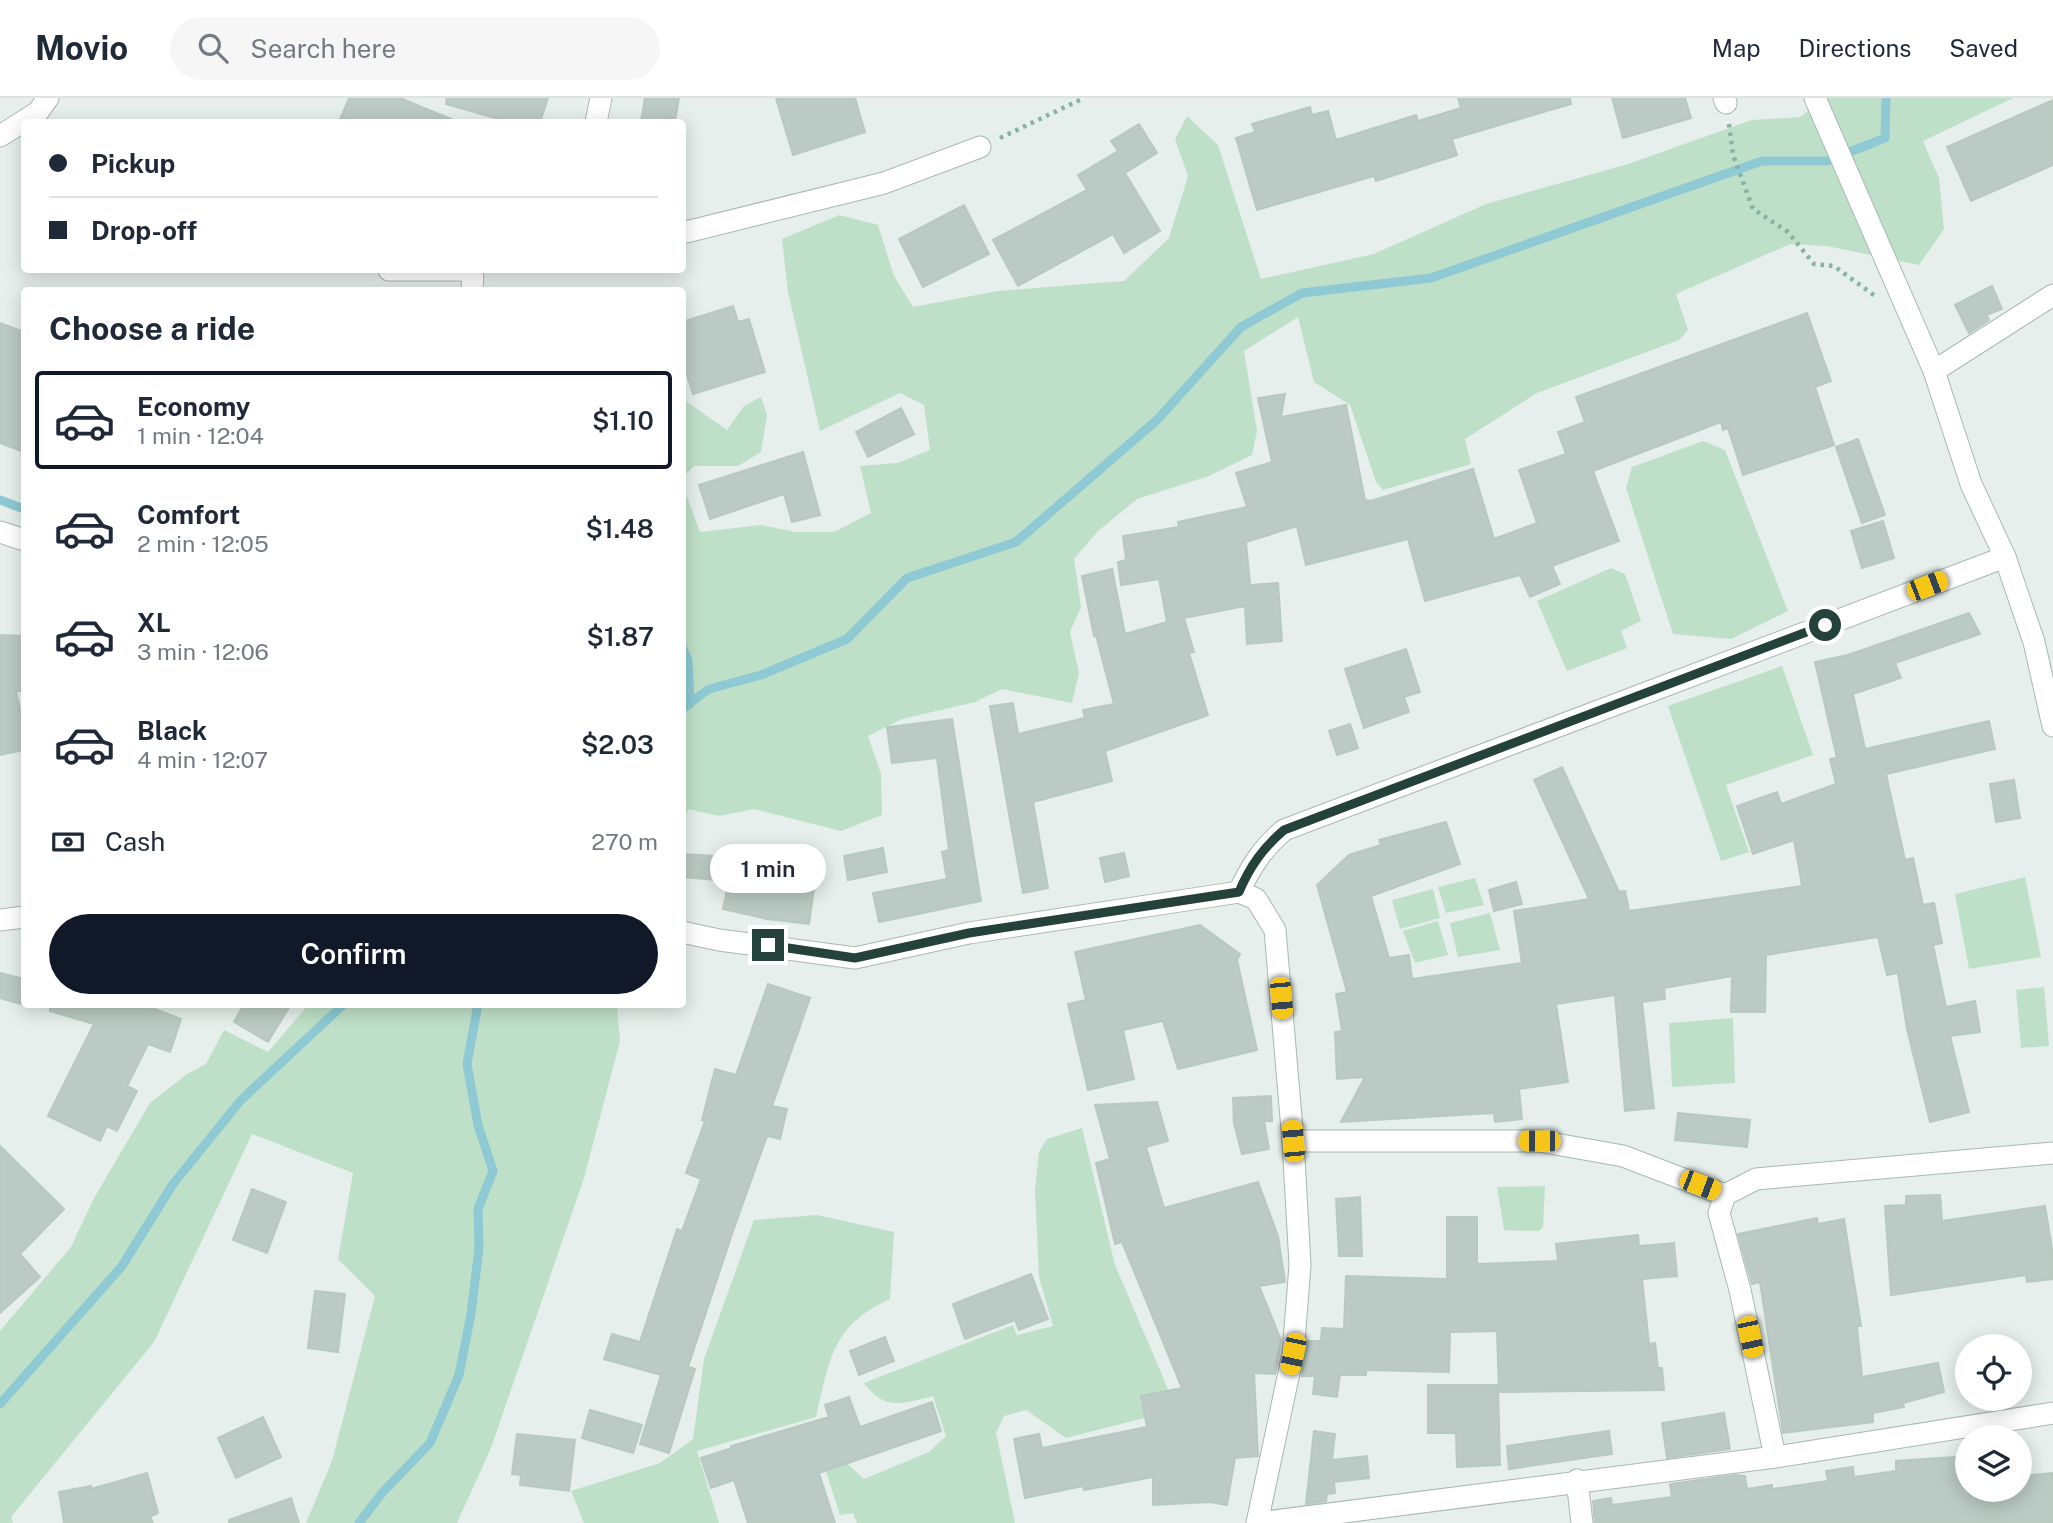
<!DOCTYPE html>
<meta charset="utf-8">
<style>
:root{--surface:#fff;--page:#f6f6f7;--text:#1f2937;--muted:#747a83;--line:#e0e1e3;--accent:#111827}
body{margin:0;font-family:"Public Sans",sans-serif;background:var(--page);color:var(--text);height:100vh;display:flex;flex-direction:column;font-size:26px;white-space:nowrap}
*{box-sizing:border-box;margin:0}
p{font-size:23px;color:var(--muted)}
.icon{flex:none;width:38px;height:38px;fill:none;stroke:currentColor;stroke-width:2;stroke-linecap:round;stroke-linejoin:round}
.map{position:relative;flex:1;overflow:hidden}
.side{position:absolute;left:21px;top:189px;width:665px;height:721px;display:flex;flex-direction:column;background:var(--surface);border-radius:7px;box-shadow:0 4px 18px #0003}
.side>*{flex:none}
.hud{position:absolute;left:21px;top:21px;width:665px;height:154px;border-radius:7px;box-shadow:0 4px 18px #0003;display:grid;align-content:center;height:154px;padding:0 28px;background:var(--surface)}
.tools{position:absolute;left:1955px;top:1236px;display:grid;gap:14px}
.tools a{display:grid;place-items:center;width:77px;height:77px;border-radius:50%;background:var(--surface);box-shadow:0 4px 18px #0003;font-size:35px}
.end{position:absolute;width:32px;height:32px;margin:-16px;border:9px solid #24423a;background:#fff;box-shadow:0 0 0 4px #fff}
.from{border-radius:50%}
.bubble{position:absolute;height:49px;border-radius:24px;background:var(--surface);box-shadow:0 4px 18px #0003;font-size:23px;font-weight:600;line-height:49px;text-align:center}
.car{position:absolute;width:21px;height:42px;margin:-21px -10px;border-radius:9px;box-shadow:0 0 5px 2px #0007;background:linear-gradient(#f5c518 24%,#345 0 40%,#f5c518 0 76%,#345 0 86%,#f5c518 0)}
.hud b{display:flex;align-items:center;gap:24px;height:66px;font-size:26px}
.hud b+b{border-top:2px solid var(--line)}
.hud i{width:18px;height:18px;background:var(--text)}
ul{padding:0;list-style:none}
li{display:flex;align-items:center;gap:21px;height:98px;margin:0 14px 10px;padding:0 14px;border:4px solid transparent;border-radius:7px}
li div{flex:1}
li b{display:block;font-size:26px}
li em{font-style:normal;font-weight:600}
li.active{border-color:var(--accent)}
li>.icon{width:63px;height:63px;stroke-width:1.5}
h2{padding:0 28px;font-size:32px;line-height:84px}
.pay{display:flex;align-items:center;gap:18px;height:77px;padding:0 28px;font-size:26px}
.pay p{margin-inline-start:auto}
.primary-button{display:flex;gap:14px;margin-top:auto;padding:14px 28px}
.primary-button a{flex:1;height:80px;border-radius:42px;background:var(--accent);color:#fff;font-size:28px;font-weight:600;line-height:80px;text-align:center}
header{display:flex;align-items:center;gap:42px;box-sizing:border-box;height:98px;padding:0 35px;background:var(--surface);border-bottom:2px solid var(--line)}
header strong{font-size:33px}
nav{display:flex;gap:38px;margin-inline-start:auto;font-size:24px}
.search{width:490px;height:63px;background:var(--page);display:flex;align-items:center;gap:18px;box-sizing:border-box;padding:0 24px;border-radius:38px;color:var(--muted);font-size:26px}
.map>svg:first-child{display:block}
.green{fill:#bfe0c8}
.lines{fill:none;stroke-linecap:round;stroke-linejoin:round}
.stream{stroke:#8ec9d4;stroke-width:9}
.building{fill:#bbcac4;stroke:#b8c9c2;stroke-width:2}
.minor-casing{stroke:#a8b8b2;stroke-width:23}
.path{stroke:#86b3a5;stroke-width:4.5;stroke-dasharray:3.5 5;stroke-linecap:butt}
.minor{stroke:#fff;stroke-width:21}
.route{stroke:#24423a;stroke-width:9}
</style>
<header>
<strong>Movio</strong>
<div class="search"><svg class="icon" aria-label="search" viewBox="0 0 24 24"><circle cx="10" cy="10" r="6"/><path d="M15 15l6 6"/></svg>Search here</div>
<nav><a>Map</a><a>Directions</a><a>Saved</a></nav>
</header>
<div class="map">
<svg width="2053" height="1425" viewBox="0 0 2053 1425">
<rect width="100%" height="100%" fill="#e6efeb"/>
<!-- green -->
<g class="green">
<path d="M 1824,0 L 2013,0 L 1923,43 L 1939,80 L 1944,131 L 1919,167 L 1827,148 L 1790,146 L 1676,196 L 1688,232 L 1679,242 L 1537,295 L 1465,341 L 1471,366 L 1383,392 L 1376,384 L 1350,307 L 1314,284 L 1298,219 L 1244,253 L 1257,333 L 1252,357 L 1209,378 L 1137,401 L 1097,434 L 1074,461 L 1081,509 L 1070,534 L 1079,575 L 1072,605 L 1002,591 L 975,604 L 902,621 L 868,638 L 881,676 L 882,717 L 841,733 L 754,711 L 719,718 L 688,711 L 683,727 L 683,388 L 700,434 L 761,427 L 796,434 L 834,434 L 871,415 L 860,368 L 898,365 L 930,352 L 924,307 L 900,295 L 820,333 L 788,194 L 782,141 L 839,117 L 878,127 L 894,178 L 913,209 L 998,193 L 1124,183 L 1169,140 L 1188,78 L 1175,41 L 1187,18 L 1218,47 L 1261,181 L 1374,156 L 1486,106 L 1628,66 L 1752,22 L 1800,19 Z"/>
<path d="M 682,296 L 687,304 L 727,332 L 744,308 L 761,299 L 767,317 L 761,354 L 738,368 L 694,368 L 683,379 Z"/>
<path d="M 1703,343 L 1725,352 L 1788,513 L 1731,541 L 1673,536 L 1626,390 L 1632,369 Z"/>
<path d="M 1611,470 L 1625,476 L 1641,523 L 1621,533 L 1627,550 L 1567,573 L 1537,503 Z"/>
<path d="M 1782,568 L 1813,657 L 1726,687 L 1749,754 L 1721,763 L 1668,608 Z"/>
<path d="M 2025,779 L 2041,859 L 1969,871 L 1955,796 Z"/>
<path d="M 1475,780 L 1484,807 L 1446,815 L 1438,789 Z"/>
<path d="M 1433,791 L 1440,820 L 1400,831 L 1392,802 Z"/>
<path d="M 1490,815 L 1500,852 L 1458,859 L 1450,825 Z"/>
<path d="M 1438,823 L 1448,857 L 1415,865 L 1403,833 Z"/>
<path d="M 2044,889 L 2049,948 L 2021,950 L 2016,892 Z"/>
<path d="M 308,907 L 617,907 L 620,943 L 584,1080 L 491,1350 L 457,1425 L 306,1425 L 332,1363 L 375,1198 L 338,1161 L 353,1075 L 252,1036 L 154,1244 L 11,1419 L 13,1425 L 0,1425 L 0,1233 L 71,1149 L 94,1100 L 150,1005 L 187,976 L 206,966 L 224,932 L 268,954 Z"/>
<path d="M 1733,920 L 1735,985 L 1672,989 L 1669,925 Z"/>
<path d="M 1082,1030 L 1115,1167 L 1174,1305 L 1168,1314 L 1066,1340 L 1026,1312 L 1004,1318 L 996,1335 L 1015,1425 L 857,1425 L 853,1415 L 840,1417 L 822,1361 L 837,1356 L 864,1381 L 929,1354 L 946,1338 L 933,1298 C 903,1306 884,1313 864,1285 L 1013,1227 L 1017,1237 L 1053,1228 L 1039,1179 L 1035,1091 L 1039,1054 L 1047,1041 Z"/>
<path d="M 1545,1088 L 1543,1129 L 1539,1133 L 1504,1132 L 1497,1089 Z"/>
<path d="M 817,1117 L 894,1134 L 890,1201 C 831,1228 830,1262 816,1319 L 697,1353 L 719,1425 L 584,1425 L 571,1393 L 660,1365 L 693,1341 L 704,1261 L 754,1122 Z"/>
</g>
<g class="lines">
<!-- stream -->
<g class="stream">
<path d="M 0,402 L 24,411"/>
<path d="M 682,549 L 688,562 L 690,606"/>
<path d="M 682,611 L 709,591 L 761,577 L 847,541 L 907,480 L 1016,444 L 1157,322 L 1241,229 L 1302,195 L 1431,180 L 1762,63 L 1827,63 L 1885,40 L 1886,0"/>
<path d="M 0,1306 L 122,1168 L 173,1086 L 241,1002 L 344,906"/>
<path d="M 359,1425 L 382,1395 L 430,1345 L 459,1277 L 471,1216 L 479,1150 L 478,1111 L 493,1073 L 478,1027 L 467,966 L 478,906"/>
</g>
</g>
<!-- building -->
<g class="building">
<path d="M 349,0 L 400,0 L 458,24 L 339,24 Z"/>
<path d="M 447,0 L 548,0 L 540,24 L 509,24 L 446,6 Z"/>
<path d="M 645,0 L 679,0 L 675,24 L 641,24 Z"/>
<path d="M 776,0 L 855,0 L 865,34 L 793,57 Z"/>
<path d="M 1458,0 L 1570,0 L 1571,6 L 1452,41 L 1457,57 L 1376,83 L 1374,78 L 1257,112 L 1236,40 L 1255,34 L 1252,26 L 1310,9 L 1312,17 L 1328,13 L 1336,42 L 1416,17 L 1418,23 L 1461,10 Z"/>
<path d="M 1612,0 L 1685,0 L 1691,20 L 1623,40 Z"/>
<path d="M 2053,2 L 2053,67 L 1971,103 L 1947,49 Z"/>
<path d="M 1139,26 L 1157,55 L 1125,75 L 1160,133 L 1124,155 L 1113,136 L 1018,188 L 993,142 L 1087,92 L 1078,77 L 1118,53 L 1111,43 Z"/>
<path d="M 964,107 L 989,156 L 923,189 L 899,141 Z"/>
<path d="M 1992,188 L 2002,211 L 1986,217 L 1989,222 L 1969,235 L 1955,207 Z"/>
<path d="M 733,208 L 738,224 L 749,221 L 765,274 L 693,296 L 682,260 L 682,224 Z"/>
<path d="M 1807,215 L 1831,283 L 1815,289 L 1834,347 L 1743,377 L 1728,330 L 1723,332 L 1721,324 L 1593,373 L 1619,443 L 1552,468 L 1560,486 L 1530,499 L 1520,477 L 1425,503 L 1408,441 L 1306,467 L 1297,428 L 1246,444 L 1250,487 L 1278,485 L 1282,543 L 1247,546 L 1245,508 L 1184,520 L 1194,554 L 1189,555 L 1208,617 L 1105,653 L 1112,683 L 1033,704 L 1048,790 L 1023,795 L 990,608 L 1013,605 L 1018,636 L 1085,620 L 1083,612 L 1114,606 L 1096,537 L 1094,538 L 1082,478 L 1112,471 L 1125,536 L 1167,524 L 1159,481 L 1121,487 L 1118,464 L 1126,462 L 1123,438 L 1179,429 L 1178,424 L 1247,409 L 1236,375 L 1272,364 L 1258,300 L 1285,296 L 1281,319 L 1346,307 L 1365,402 L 1371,403 L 1473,371 L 1494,441 L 1537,425 L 1519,372 L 1566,356 L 1558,334 L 1585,324 L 1576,299 Z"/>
<path d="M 0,225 L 24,234 L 24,354 L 0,345 Z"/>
<path d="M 901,310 L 914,336 L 868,359 L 856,334 Z"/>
<path d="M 1858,341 L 1885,417 L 1862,425 L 1836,349 Z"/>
<path d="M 803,354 L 820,417 L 792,424 L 784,396 L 710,421 L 699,387 Z"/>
<path d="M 1883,423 L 1894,460 L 1862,470 L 1851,433 Z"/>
<path d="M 1969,515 L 1980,536 L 1895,565 L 1901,580 L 1853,596 L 1865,651 L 1989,623 L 1995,651 L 1886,676 L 1905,762 L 1913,760 L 1923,807 L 1934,805 L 1942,845 L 1933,847 L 1946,909 L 1975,903 L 1980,934 L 1950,938 L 1969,1014 L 1930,1024 L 1907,931 L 1898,875 L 1887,877 L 1878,839 L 1766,857 L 1765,914 L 1731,914 L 1732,878 L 1664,890 L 1665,901 L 1642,904 L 1654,1010 L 1625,1013 L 1615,897 L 1556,906 L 1568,984 L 1519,991 L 1522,1021 L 1495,1024 L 1494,1015 L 1341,1024 L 1365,979 L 1337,981 L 1335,934 L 1342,933 L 1336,896 L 1347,894 L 1317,787 L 1349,757 L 1381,747 L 1379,742 L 1446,724 L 1460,766 L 1371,798 L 1389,860 L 1409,857 L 1412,881 L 1522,865 L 1514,813 L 1589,801 L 1534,682 L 1562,669 L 1619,794 L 1625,793 L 1629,813 L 1802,788 L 1794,742 L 1753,756 L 1737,708 L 1777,694 L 1781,706 L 1836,686 L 1830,661 L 1837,660 L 1815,564 L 1848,557 Z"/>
<path d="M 0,537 L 24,538 L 24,593 L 16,593 L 24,630 L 24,652 L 0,657 Z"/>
<path d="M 1406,551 L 1420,594 L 1404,599 L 1409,614 L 1364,630 L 1345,571 Z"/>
<path d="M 952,621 L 981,803 L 879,824 L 873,795 L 947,781 L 942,754 L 949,752 L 937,660 L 892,665 L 887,629 Z"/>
<path d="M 1350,626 L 1358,650 L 1337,657 L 1329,633 Z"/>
<path d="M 2014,682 L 2020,720 L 1996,724 L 1990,686 Z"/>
<path d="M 883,750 L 887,774 L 848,782 L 844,758 Z"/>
<path d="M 1124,755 L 1129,778 L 1105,784 L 1100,760 Z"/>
<path d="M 682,756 L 779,762 L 776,785 L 814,790 L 809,826 L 767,821 L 723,811 L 729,783 L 682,779 Z"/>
<path d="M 1516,784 L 1522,806 L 1494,813 L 1489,792 Z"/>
<path d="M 1200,827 L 1240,856 L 1237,862 L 1257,952 L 1178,971 L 1163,923 L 1123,932 L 1134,981 L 1088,992 L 1068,906 L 1086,902 L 1075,854 Z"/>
<path d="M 0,875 L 24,881 L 24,907 L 0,900 Z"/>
<path d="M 768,886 L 810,900 L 772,1008 L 787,1011 L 780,1041 L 767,1038 L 733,1133 L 688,1269 L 695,1271 L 669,1355 L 640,1346 L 661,1277 L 604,1261 L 612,1236 L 640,1244 L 677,1131 L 682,1133 L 701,1081 L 686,1075 L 705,1023 L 702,1022 L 715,971 L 736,977 Z"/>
<path d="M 50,906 L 142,906 L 181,921 L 170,954 L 148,946 L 127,988 L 137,993 L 117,1033 L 107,1028 L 100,1043 L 48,1018 L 94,926 L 50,913 Z"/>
<path d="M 244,906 L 291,906 L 268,944 L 234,924 Z"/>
<path d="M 1271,998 L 1272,1023 L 1264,1023 L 1269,1051 L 1242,1056 L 1234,1025 L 1233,1000 Z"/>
<path d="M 1157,1004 L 1168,1043 L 1146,1049 L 1164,1110 L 1258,1084 L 1278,1138 L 1285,1184 L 1259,1188 L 1281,1242 L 1275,1276 L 1254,1275 L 1258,1358 L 1235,1360 L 1227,1407 L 1210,1404 L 1153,1407 L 1153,1379 L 1084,1392 L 1083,1388 L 1025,1400 L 1014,1341 L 1039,1336 L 1042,1350 L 1147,1329 L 1141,1298 L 1182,1290 L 1122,1144 L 1115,1146 L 1096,1065 L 1110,1061 L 1095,1007 Z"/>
<path d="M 1678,1015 L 1750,1022 L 1747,1049 L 1675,1042 Z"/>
<path d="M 0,1048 L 64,1111 L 20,1156 L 40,1179 L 0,1215 Z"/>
<path d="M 252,1091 L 286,1104 L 267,1155 L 233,1142 Z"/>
<path d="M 1940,1097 L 1942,1123 L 2045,1108 L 2053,1157 L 2053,1181 L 2027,1184 L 2026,1177 L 1891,1197 L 1885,1108 L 1906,1107 L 1906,1098 Z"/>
<path d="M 1360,1099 L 1362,1158 L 1339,1158 L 1336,1101 Z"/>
<path d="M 1447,1119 L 1477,1119 L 1477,1166 L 1558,1163 L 1556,1146 L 1638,1137 L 1639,1148 L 1674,1145 L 1677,1178 L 1642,1181 L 1649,1246 L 1655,1245 L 1658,1270 L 1662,1270 L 1664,1292 L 1499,1294 L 1497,1233 L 1450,1234 L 1449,1274 L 1366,1272 L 1366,1277 L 1340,1277 L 1337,1299 L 1313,1296 L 1315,1278 L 1302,1278 L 1307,1243 L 1321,1243 L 1322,1230 L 1344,1231 L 1346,1178 L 1447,1181 Z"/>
<path d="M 1817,1120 L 1818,1126 L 1844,1121 L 1861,1228 L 1857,1228 L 1862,1279 L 1938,1265 L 1944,1294 L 1903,1305 L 1904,1309 L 1873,1315 L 1873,1324 L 1783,1335 L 1760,1184 L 1752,1186 L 1738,1136 Z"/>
<path d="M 1031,1176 L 1048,1221 L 1019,1232 L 1015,1222 L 965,1241 L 953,1206 Z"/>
<path d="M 315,1193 L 345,1196 L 338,1254 L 308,1250 Z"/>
<path d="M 885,1239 L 894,1263 L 859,1277 L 850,1253 Z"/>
<path d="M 1428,1287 L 1498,1287 L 1500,1367 L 1457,1369 L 1456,1335 L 1428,1335 Z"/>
<path d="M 849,1299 L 860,1329 L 932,1304 L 941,1333 L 819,1375 L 835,1425 L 748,1425 L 734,1382 L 711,1390 L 701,1360 L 732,1350 L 731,1348 L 829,1319 L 825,1307 Z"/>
<path d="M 590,1312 L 642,1327 L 633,1355 L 582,1340 Z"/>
<path d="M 1724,1315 L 1730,1351 L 1667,1360 L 1662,1325 Z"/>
<path d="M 263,1319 L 281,1359 L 236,1380 L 218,1340 Z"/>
<path d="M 1314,1333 L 1335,1336 L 1332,1362 L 1367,1358 L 1369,1380 L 1334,1384 L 1335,1395 L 1327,1396 L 1326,1403 L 1306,1406 Z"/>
<path d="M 1609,1333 L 1612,1356 L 1509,1371 L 1507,1348 Z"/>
<path d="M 517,1336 L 575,1342 L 569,1393 L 520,1387 L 521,1377 L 512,1376 Z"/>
<path d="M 1967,1358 L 1967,1391 L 2024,1391 L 2023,1378 L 2053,1375 L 2053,1425 L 1595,1425 L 1593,1403 L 1611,1400 L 1612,1407 L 1672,1399 L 1670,1386 L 1735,1377 L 1745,1378 L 1747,1391 L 1772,1387 L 1772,1391 L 1828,1383 L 1826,1373 L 1853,1369 L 1854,1379 L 1896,1373 L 1896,1363 Z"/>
<path d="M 147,1375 L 158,1415 L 150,1419 L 153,1425 L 64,1425 L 59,1394 L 91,1388 L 91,1391 Z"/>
<path d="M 291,1400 L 299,1425 L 229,1425 L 229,1422 Z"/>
</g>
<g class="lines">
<defs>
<g id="minor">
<path d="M 1724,0 L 1726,5"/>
<path d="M 1815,0 L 1934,273 L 1971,386 L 2005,459 L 2034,544 L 2053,628"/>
<path d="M 596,24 L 601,0"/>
<path d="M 0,38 L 38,14 L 48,0"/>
<path d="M 682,135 L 884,85 L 980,49"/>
<path d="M 389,172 L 471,172"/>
<path d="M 472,192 L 473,172"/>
<path d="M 1934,273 L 2053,197"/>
<path d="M 0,434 L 24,442"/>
<path d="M 1239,794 C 1251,768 1263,750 1284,732 L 2005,459"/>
<path d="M 0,822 L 24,819"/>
<path d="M 682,834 L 719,842 L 855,860 L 969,835 L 1239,794 L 1256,801 L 1275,832 L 1293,1043 L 1300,1167 L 1293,1256 L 1257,1425"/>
<path d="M 1293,1043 L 1539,1043 L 1623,1058 L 1725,1097"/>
<path d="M 1775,1359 L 1740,1192 L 1719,1115 L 1725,1097 L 1756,1081 L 2053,1055"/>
<path d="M 1577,1382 L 1582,1425"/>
<path d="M 1258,1425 L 1775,1359 L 2053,1315"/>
</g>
</defs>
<!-- minor casing -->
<use href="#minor" class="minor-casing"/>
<!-- path -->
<g class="path">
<path d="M 1729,26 L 1733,57 L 1753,111 L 1788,134 L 1814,166 L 1834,168 L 1875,198"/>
<path d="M 1000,40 L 1084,0"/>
</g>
<!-- minor -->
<use href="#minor" class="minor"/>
</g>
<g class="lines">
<!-- route -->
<path class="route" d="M 768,847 L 855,860 L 969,835 L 1239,794 C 1250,768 1263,750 1284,732 L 1825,527"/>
</g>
</svg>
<div class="tools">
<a><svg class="icon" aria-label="locate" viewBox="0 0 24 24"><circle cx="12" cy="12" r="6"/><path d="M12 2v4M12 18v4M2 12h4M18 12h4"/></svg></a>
<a><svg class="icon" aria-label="layers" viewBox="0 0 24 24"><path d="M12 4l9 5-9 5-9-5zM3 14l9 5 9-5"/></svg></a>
</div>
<i class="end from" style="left:1825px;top:527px"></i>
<i class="end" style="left:768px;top:847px"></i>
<div class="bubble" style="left:710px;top:746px;width:116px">1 min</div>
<i class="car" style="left:1927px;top:488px;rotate:69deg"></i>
<i class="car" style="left:1281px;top:900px;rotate:175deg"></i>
<i class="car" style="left:1293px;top:1043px;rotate:355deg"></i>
<i class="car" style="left:1539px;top:1043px;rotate:270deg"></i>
<i class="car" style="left:1700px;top:1087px;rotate:111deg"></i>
<i class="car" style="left:1750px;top:1239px;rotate:168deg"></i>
<i class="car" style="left:1293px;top:1256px;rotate:192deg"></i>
<div class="hud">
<b><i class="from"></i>Pickup</b>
<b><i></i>Drop-off</b>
</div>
<section class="side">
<h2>Choose a ride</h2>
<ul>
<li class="active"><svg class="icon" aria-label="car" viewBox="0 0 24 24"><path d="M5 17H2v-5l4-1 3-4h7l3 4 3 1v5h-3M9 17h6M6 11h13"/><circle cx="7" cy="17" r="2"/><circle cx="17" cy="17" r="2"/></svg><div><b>Economy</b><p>1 min · 12:04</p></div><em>$1.10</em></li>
<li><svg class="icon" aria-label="car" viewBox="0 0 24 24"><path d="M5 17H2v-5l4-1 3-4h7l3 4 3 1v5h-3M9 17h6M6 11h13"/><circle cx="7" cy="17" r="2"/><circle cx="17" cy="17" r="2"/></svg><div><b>Comfort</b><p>2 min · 12:05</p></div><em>$1.48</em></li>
<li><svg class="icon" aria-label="car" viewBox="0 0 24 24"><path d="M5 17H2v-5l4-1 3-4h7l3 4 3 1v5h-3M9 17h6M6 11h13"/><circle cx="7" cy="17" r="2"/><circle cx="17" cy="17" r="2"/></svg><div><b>XL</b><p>3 min · 12:06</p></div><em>$1.87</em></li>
<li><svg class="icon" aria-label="car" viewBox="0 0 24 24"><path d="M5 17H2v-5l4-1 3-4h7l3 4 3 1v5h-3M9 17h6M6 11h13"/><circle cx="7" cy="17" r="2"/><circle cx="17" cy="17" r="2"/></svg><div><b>Black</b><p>4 min · 12:07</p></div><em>$2.03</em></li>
</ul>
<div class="pay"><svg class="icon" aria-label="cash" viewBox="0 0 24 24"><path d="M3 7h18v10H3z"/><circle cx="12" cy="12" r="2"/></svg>Cash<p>270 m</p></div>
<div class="primary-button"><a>Confirm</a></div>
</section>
</div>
